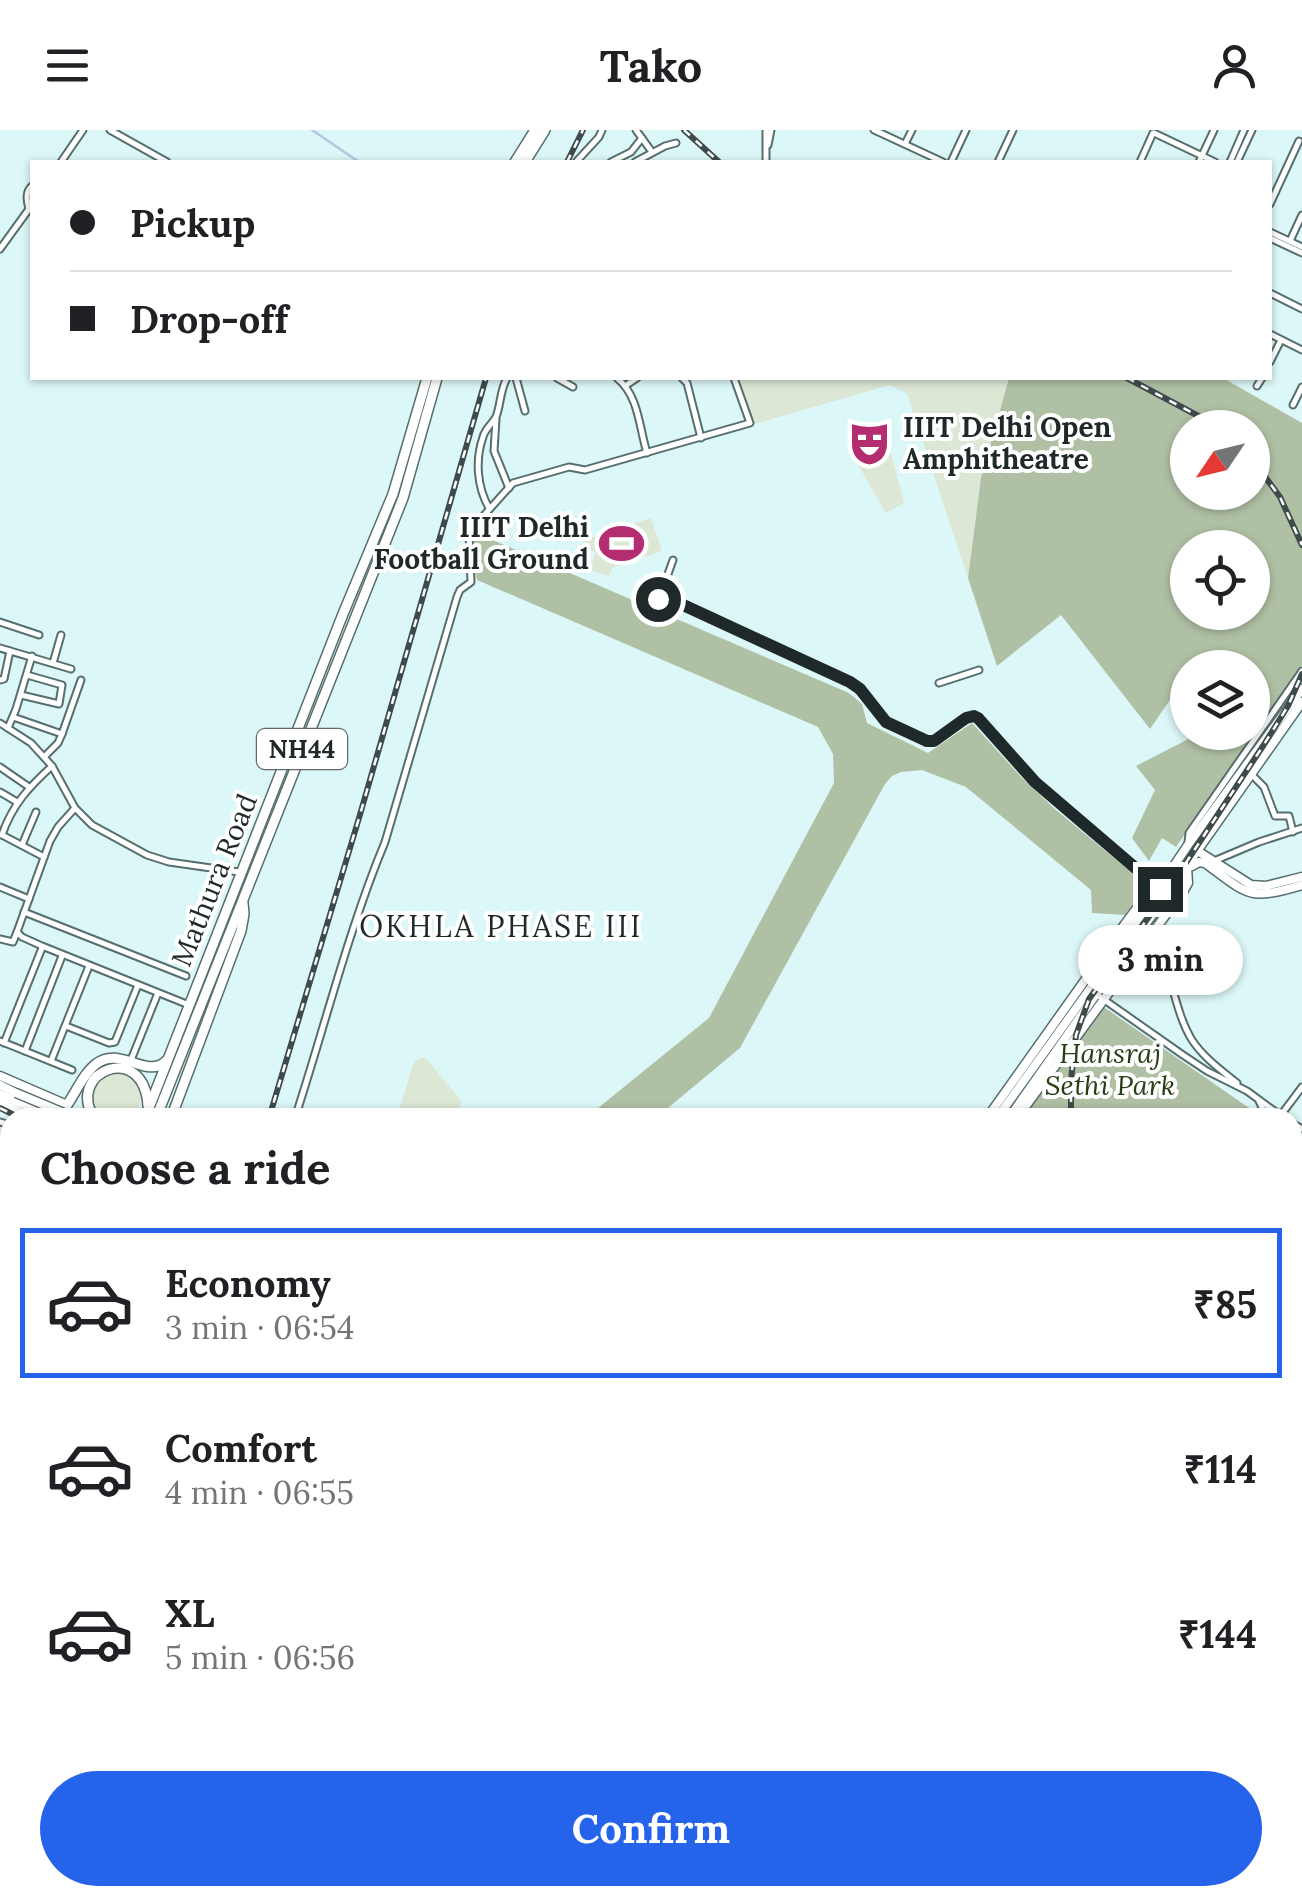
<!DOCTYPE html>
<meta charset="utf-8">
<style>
:root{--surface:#fff;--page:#f6f6f6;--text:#202124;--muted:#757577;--line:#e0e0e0;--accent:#2563eb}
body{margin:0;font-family:Lora,serif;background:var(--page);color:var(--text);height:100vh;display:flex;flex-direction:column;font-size:38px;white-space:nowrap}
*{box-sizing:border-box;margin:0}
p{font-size:32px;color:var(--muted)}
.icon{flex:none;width:55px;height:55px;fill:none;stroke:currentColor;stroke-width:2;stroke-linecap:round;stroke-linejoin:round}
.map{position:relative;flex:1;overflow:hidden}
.drawer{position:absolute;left:0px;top:978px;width:1302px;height:798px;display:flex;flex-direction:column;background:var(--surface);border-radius:30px 30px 0 0;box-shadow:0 2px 8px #0004}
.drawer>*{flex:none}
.top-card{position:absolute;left:30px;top:30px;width:1242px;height:220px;border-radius:0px;box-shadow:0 2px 8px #0004;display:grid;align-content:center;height:220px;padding:0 40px;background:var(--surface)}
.needle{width:65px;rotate:235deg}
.buttons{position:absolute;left:1170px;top:280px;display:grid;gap:20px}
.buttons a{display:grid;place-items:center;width:100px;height:100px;border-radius:50%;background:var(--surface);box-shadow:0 2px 8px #0004;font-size:50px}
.end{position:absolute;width:45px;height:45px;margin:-22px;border:12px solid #1f2929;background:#fff;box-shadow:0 0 0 5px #fff}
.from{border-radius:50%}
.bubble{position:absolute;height:70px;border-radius:35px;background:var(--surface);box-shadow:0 2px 8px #0004;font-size:32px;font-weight:700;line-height:70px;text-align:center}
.top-card b{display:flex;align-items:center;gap:35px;height:95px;font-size:38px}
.top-card b+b{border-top:2px solid var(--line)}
.top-card i{width:25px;height:25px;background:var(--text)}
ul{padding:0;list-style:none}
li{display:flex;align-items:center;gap:30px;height:150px;margin:0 20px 15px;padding:0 20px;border:5px solid transparent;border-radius:0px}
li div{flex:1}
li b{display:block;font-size:38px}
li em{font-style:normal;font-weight:700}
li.active{border-color:var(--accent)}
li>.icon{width:90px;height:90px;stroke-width:1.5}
h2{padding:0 40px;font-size:45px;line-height:120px}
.button{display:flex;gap:20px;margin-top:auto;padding:20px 40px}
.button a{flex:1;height:115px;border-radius:60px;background:var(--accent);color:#fff;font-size:40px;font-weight:700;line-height:115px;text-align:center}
header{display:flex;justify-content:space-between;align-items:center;height:130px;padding:0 40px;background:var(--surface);font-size:45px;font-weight:700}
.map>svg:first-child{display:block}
.green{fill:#dce7d5}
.forest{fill:#b0c0a5;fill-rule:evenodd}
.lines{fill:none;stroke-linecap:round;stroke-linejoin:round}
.stream{stroke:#b5c6e0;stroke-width:2.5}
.minor-casing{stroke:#566e6e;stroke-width:9}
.major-casing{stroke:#566e6e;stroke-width:11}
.highway-casing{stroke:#566e6e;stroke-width:12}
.minor{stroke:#fff;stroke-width:5}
.major{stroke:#fff;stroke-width:8}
.highway{stroke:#fff;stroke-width:9}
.rail-casing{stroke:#3f4b4b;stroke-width:6}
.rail{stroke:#fff;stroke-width:2.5;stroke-dasharray:8;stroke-linecap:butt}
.major-bridge-casing{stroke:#566e6e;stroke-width:11;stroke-linecap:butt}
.major-bridge{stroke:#fff;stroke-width:8}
.route{stroke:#1f2929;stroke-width:12}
.labels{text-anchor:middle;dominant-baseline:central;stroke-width:8;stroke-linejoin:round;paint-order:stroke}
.shield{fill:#fff;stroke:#626969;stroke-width:2.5}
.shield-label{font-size:25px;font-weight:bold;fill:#1f2929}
.poi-label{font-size:28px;font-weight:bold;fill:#1f2929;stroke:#fff;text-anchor:start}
.street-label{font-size:28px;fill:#1f2929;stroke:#fff}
.park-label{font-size:28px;font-style:italic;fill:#283f16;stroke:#fff}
.neighbourhood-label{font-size:30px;letter-spacing:2.5px;fill:#1f2929;stroke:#fff}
</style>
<header><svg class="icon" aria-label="menu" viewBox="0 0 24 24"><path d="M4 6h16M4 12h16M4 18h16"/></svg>Tako<svg class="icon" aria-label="person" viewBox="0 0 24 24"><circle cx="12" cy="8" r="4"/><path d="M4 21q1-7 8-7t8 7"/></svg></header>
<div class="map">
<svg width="1302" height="1774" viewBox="0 0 1302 1774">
<rect width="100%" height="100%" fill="#dcf7f7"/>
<!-- green -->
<g class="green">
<path d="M 735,248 L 1009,248 L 981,348 L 968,448 L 907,264 L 890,255 L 754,294 Z"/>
<path d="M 891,323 L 904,373 L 886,383 L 857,333 Z"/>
<path d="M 651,388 L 662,421 L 612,438 L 609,446 L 590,440 L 596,422 L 584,418 L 587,409 Z"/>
<path d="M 420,928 L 426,928 L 461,971 L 460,977 L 446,987 L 397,987 L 414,932 Z"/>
<path d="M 120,942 C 146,952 144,966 135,987 L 100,987 C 82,964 95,946 120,942 Z"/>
<path d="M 879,1765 L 1170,1765 L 1165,1771 L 1167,1774 L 878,1774 Z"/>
</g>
<!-- forest -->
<g class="forest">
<path d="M 1009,248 L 1223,248 L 1302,293 L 1302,535 L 1176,717 L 1162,708 L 1149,731 L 1132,708 L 1155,660 L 1136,636 L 1200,603 L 1252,602 L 1252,538 L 1200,537 L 1197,533 L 1193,537 L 1188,538 L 1187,545 L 1150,599 L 1061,485 L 997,536 L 968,448 L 981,348 ZM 1188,298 L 1252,298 L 1252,362 L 1188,362 ZM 1188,418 L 1252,418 L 1252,482 L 1188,482 Z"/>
<path d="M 474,402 L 849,563 L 862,574 L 867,593 L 928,623 L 972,593 L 1023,649 L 1056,680 L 1148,756 L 1125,785 L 1092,783 L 1091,760 L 966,657 L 922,640 L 901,642 L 892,646 L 885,654 L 740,918 L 657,987 L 587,987 L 709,888 L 834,653 L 833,624 L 818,597 L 477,450 L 470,408 Z"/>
<path d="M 1098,873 L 1262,987 L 1021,988 Z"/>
</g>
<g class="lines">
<!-- stream -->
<path class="stream" d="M 312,0 L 359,32"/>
<defs>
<g id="minor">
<path d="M 110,0 L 167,32"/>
<path d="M 636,0 L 652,22"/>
<path d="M 766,0 L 766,32"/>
<path d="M 874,0 L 943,32"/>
<path d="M 1154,3 L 1215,32"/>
<path d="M 905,14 L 912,0"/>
<path d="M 768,15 L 771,0"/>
<path d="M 61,32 L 83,0"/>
<path d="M 576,32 L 599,7 L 602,0"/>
<path d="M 611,32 L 631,22 L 642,8"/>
<path d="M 635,32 L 665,16 L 676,13"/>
<path d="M 951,32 L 966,0"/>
<path d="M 998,32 L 1013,0"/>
<path d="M 1140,32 L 1153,3"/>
<path d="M 1199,32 L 1214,0"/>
<path d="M 1230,32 L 1244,0"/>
<path d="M 1237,32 L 1252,0"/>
<path d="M 1270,74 L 1299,11"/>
<path d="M 1270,102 L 1302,117"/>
<path d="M 1270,108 L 1302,123"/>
<path d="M 1290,111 L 1302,85"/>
<path d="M 0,119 L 29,79 C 27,71 25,62 32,56"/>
<path d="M 1270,163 L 1302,179"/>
<path d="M 1270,204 L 1302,220"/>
<path d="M 1270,232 L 1281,210"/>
<path d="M 516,248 L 525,281"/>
<path d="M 557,248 L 573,257"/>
<path d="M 617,248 C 639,266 639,297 647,323"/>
<path d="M 682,248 L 687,253 L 701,308"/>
<path d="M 625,256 L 637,248"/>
<path d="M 1257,256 L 1262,248"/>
<path d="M 1293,275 L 1302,257"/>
<path d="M 496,289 L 494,321 L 509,358"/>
<path d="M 489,378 C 477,357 475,330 483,307 C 485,299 492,294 496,287 C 501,274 500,260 507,248"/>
<path d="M 659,469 L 673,430"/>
<path d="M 653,471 L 664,467 L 668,468 L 850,551 L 860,559 L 886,592 L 927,611 L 934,611 L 966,588 L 976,587 L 1035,652 L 1154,754"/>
<path d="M 0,492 L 39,505"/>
<path d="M 0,518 L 71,539"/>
<path d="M 53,533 L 61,505"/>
<path d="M 0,550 L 4,549 L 10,521"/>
<path d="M 939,553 L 979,540"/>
<path d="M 21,565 L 59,574 L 62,555 L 27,545"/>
<path d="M 13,587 L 62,604 L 81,550"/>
<path d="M 0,593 L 31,613 L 41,624 L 52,636 L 75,678 L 92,695 L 147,725 L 169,732 L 239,742"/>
<path d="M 8,598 L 16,579 L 32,526"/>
<path d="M 44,627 L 58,613 L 62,604"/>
<path d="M 0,637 L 29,657"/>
<path d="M 1252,645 L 1264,657 L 1275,686 L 1289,686 L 1293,702"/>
<path d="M 0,662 L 17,672"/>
<path d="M 75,678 L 58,697 L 50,711 L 17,802 L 22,807 L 42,816 L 189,875"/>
<path d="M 2,705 C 12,675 29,657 52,636"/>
<path d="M 2,705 L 44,727"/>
<path d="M 1188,712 L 1189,703 L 1302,541"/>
<path d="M 22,715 L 36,682"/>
<path d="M 1214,731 L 1259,712 L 1302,698"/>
<path d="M 0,757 L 29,769"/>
<path d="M 24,782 L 186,846"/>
<path d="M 1144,794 C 1171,824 1171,876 1192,910 C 1203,927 1221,940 1237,953"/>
<path d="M 0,809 L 13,812 L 17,802"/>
<path d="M 1096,864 L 1183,925 L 1207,941 L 1247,961 L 1284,988"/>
<path d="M 66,896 L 109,913 L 115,912 L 138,855"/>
<path d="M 0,911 L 72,940"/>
<path d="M 4,913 L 42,818"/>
<path d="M 25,921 L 62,826"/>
<path d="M 131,930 L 158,863"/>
<path d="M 51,931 L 89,836"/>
<path d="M 1259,971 L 1267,988"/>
<path d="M 1281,985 L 1302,957"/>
<path d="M 295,988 C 325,896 348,801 385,712 L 457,467 L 460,460 L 471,452 L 469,402 L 513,353 L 569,337 L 585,340 L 750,293 L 734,248"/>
<path d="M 0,992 L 10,995"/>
<path d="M 1292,993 L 1302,999"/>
<path d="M 1292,1021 L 1302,1027"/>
<path d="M 0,1038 L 10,1042"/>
<path d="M 1292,1049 L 1298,1045 L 1302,1048"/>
<path d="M 0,1099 L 10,1103"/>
<path d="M 1292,1107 L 1302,1105"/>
<path d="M 1297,1125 L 1302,1153"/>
<path d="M 0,1169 L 10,1141"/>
<path d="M 1292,1181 L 1302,1179"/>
<path d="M 0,1202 L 10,1205"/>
<path d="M 1292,1215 L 1302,1214"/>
<path d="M 1292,1239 L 1302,1237"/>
<path d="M 1292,1274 L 1302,1273"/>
<path d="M 1292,1297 L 1302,1296"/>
<path d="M 1292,1336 L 1302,1331"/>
<path d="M 1292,1359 L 1302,1364"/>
<path d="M 1292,1422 L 1302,1428"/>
<path d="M 0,1502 L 10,1506"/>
<path d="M 0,1559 L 10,1563"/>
<path d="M 0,1628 L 10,1603"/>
<path d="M 0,1648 L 10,1652"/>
<path d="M 0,1753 L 3,1754"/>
<path d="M 130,1765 L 145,1774"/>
<path d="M 163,1765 L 177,1774"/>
<path d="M 439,1765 L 440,1774"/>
<path d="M 475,1765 L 475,1774"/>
<path d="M 495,1765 L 496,1774"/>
<path d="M 518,1765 L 519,1774"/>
<path d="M 639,1765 L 643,1767"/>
<path d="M 1258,1765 L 1272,1774"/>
<path d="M 1285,1765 L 1302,1772"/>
<path d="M 81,1774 L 85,1765"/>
<path d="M 92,1774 L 101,1765"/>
<path d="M 208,1774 L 211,1767"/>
</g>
<g id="major">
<path d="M 1196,720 L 1251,755 L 1266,756 L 1302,747"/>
<path d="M 1192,736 L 1199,732 L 1205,733 C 1249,765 1247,771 1302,755"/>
<path d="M 0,946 L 67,975 L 63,988"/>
<path d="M 0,955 L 16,963"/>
<path d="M 0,964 L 54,988"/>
<path d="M 0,972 L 33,988"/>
<path d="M 987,988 L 1125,794 L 1162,745 L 1171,738"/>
<path d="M 997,988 L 1105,838 L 1188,715 L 1302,559"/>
<path d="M 1009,988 L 1302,572"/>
<path d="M 1017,988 L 1184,760 L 1188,753 L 1187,737"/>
<path d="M 1292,1427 L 1302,1432"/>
<path d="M 1292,1440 L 1302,1446"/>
<path d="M 252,1765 L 253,1774"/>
<path d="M 261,1765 L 262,1774"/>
</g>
<g id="highway">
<path d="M 515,32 L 535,0"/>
<path d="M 525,32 L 545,0"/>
<path d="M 67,975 C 76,962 84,943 96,934 C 120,915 147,950 166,931"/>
<path d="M 94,988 C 65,941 144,910 148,976"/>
<path d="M 145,988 L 343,484 L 393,364 L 427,248"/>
<path d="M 156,988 L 403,368 L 437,248"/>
<path d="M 171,988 L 241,801 L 244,784 L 243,773"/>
<path d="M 0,1342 L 10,1317"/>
<path d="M 0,1374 L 10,1349"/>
</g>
</defs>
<!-- minor casing -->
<use href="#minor" class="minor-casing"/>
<!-- major casing -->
<use href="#major" class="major-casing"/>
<!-- highway casing -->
<use href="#highway" class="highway-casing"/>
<!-- minor -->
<use href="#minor" class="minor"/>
<!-- major -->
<use href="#major" class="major"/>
<!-- highway -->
<use href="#highway" class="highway"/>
<defs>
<g id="rail">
<path d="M 684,0 L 719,32"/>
<path d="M 567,32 L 583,0"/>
<path d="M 1127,248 L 1221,298"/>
<path d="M 1252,329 L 1280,367 L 1302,415"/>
<path d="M 0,978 L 20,988"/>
<path d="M 269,988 L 359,688 L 486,248"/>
<path d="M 1071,988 L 1071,950 L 1076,905 L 1089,869 L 1164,766 L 1263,616 L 1288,576 L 1302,544"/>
<path d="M 1189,1765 L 1195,1774"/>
<path d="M 25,1774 L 28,1765"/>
</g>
</defs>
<!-- rail casing -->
<use href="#rail" class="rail-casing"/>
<!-- rail -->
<use href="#rail" class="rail"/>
<defs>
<path id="major-bridge" d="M 16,963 L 76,988"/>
</defs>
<!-- major-bridge casing -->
<use href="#major-bridge" class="major-bridge-casing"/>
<!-- major-bridge -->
<use href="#major-bridge" class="major-bridge"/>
</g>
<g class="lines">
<!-- route -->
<path class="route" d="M 658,469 L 668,468 L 850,552 L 860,559 L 886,592 L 927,611 L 934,611 L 966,588 L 974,586 L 978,588 L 1035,652 L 1160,759"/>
</g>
<!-- icons -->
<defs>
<symbol id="theatre-bare" viewBox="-9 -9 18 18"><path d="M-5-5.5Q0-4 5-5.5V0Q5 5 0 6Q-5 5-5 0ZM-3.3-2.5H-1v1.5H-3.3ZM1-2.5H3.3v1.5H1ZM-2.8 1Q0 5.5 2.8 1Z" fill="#b42d71" stroke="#fff" stroke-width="2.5" paint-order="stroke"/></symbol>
<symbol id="stadium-bare" viewBox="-9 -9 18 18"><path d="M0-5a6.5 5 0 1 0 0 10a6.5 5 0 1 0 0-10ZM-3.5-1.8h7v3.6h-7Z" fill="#b42d71" stroke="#fff" stroke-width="2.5" paint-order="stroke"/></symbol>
</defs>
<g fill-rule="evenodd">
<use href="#theatre-bare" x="838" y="282" width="63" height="63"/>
<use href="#stadium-bare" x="590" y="382" width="63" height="63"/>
</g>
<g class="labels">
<!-- shield labels -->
<rect class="shield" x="257" y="599" width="90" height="40" rx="8"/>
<g class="shield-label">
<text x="302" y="619">NH44</text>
</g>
<!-- poi labels -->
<g class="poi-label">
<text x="903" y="297">IIIT Delhi Open<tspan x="903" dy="32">Amphitheatre</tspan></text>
<text x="589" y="397" text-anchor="end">IIIT Delhi<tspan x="589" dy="32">Football Ground</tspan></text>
</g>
<!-- street labels -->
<g class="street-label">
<text transform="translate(214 750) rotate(-68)">Mathura Road</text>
</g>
<!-- park labels -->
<g class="park-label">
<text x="1110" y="923">Hansraj<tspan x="1110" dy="32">Sethi Park</tspan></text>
</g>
<!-- neighbourhood labels -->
<g class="neighbourhood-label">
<text x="501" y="796">OKHLA PHASE III</text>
</g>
</g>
</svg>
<div class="buttons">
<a><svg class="needle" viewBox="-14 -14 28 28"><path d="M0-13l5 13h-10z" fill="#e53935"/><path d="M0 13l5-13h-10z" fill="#757577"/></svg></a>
<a><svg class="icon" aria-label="locate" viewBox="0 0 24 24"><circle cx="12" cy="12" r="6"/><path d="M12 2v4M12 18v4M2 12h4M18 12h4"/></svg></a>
<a><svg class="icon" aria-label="layers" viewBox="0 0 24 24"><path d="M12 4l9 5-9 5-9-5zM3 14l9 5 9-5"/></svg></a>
</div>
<i class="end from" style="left:658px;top:469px"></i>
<i class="end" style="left:1160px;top:759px"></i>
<div class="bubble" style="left:1078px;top:795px;width:165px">3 min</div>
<div class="top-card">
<b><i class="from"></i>Pickup</b>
<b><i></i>Drop-off</b>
</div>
<section class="drawer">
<h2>Choose a ride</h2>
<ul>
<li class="active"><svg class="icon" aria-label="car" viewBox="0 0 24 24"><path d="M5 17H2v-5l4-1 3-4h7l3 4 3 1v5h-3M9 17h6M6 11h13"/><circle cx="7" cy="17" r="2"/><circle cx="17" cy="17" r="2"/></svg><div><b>Economy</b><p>3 min · 06:54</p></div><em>₹85</em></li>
<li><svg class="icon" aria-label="car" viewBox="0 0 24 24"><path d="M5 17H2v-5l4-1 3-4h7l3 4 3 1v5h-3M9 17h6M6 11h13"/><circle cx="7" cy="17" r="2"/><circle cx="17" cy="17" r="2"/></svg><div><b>Comfort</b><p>4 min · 06:55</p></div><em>₹114</em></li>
<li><svg class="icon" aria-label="car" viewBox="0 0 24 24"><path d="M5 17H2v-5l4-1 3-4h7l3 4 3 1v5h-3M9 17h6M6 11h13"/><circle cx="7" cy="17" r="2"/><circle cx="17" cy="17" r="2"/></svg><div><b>XL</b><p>5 min · 06:56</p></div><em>₹144</em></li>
</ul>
<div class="button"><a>Confirm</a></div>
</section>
</div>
